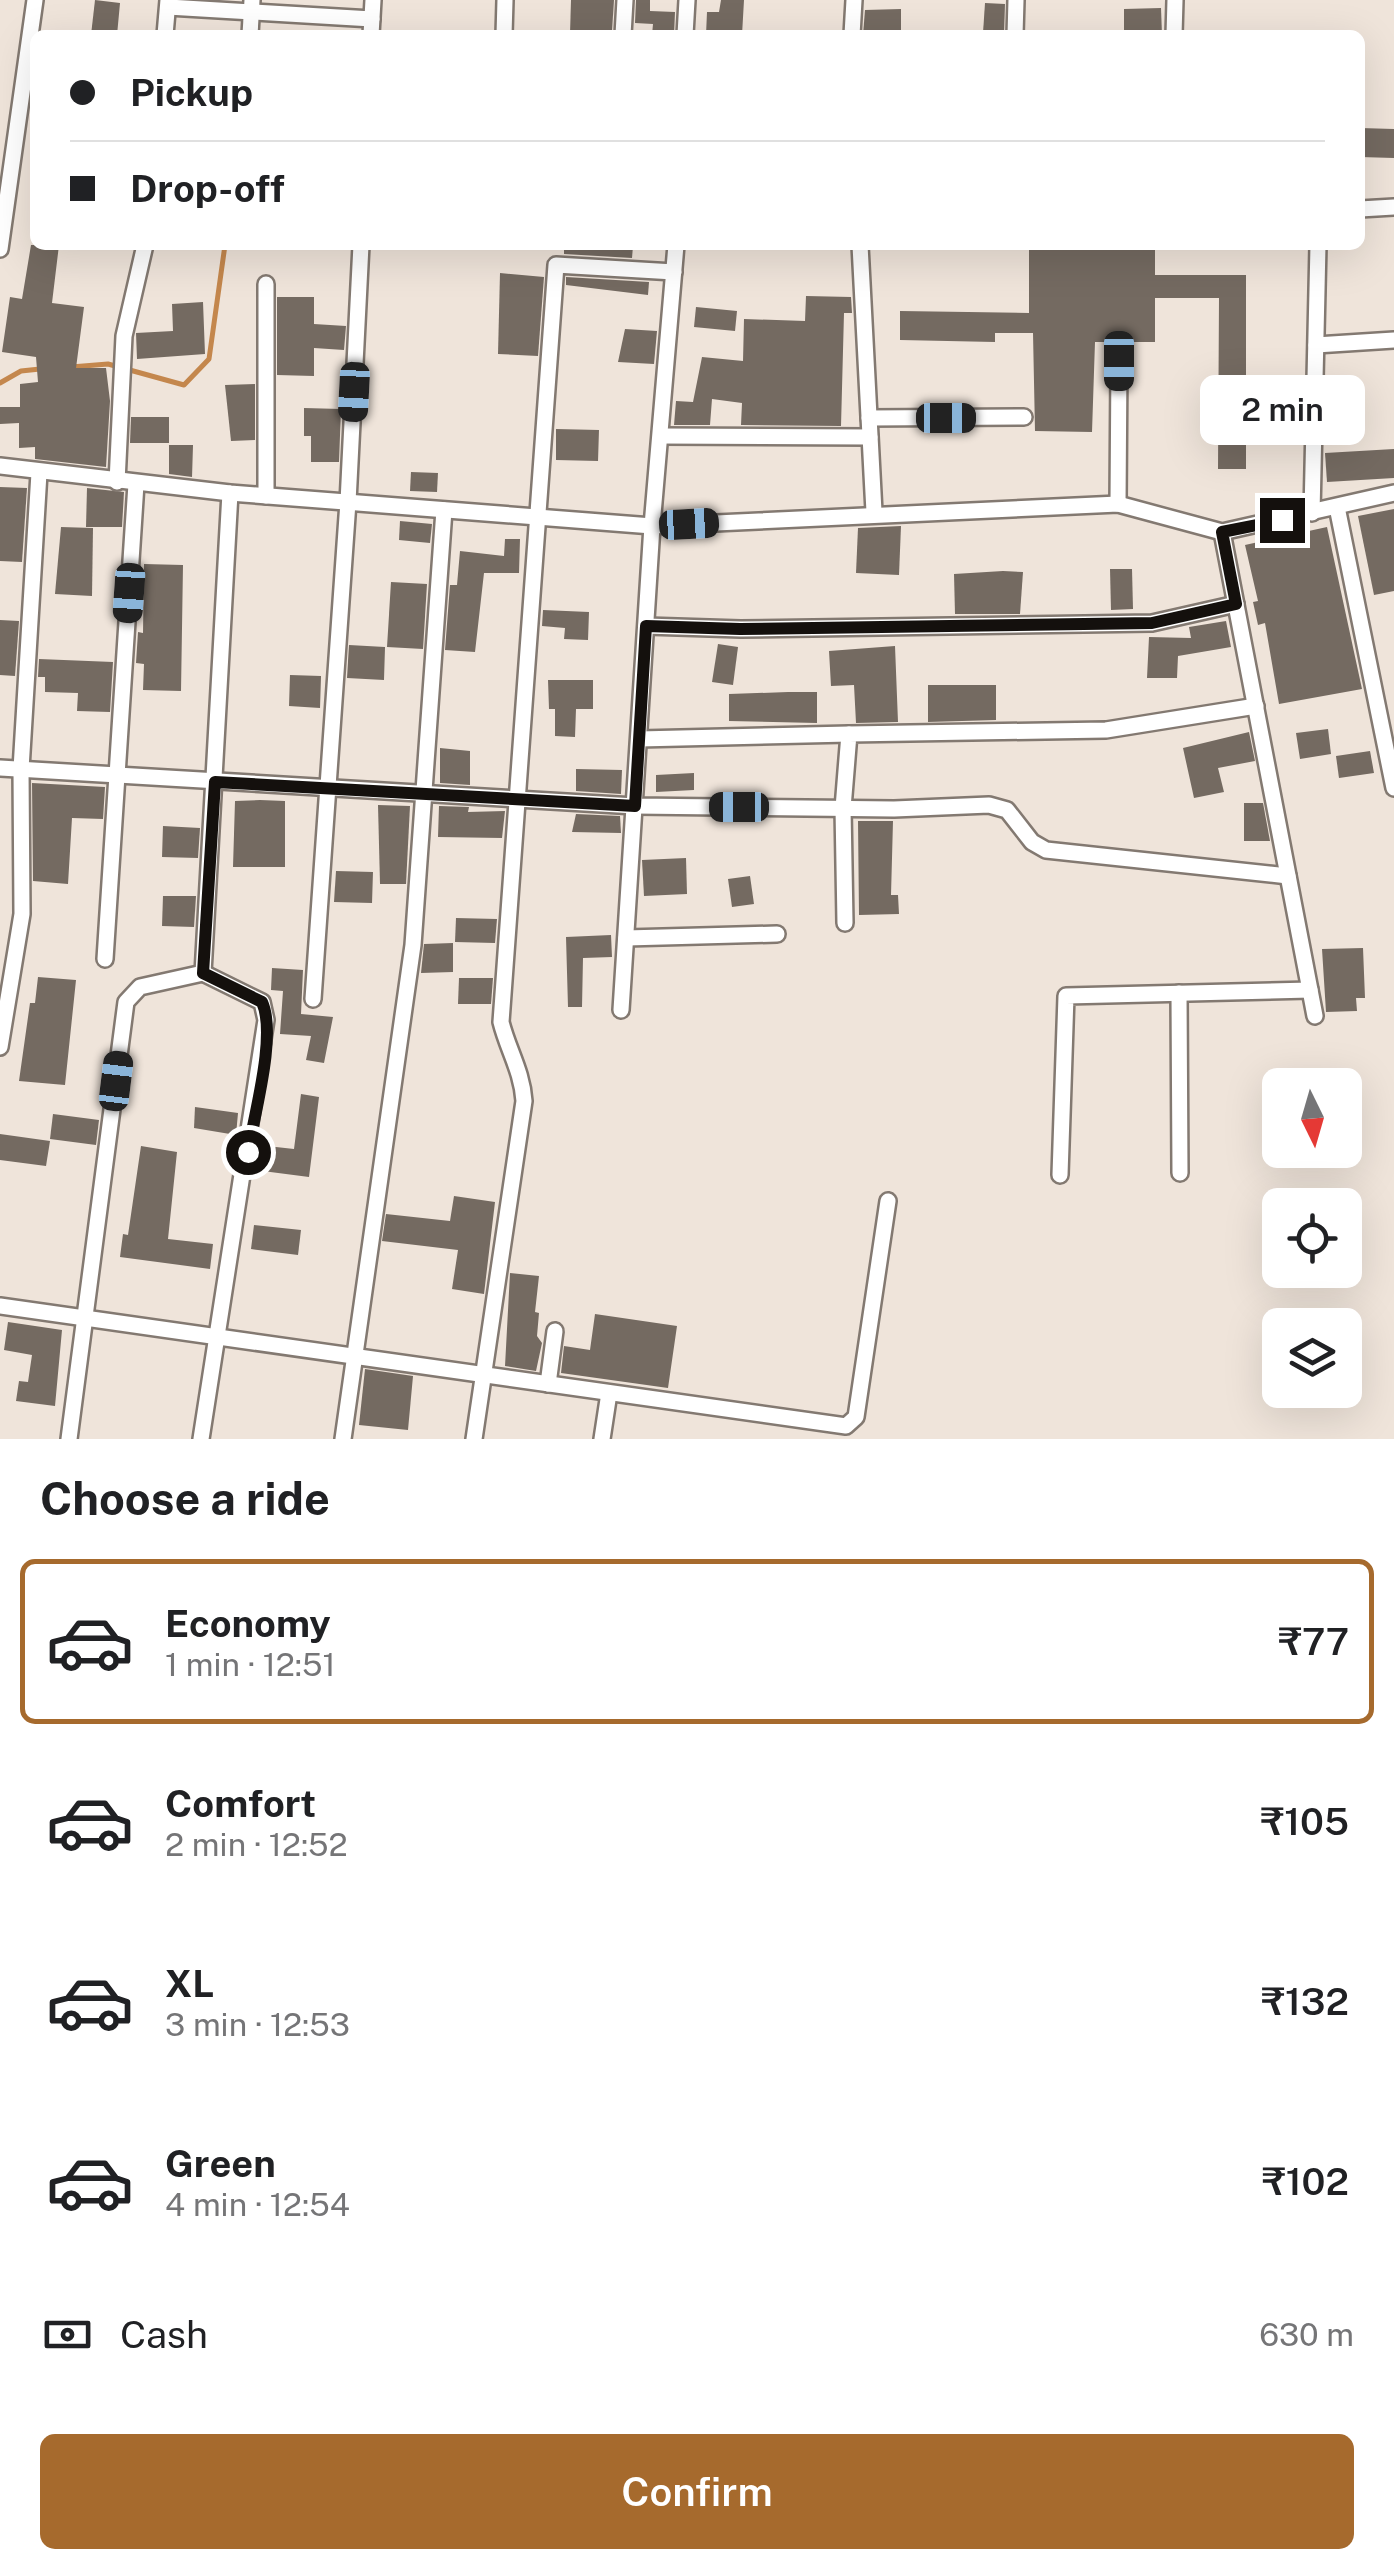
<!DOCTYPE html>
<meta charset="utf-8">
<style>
:root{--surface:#fff;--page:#f2f2f2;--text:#202124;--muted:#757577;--line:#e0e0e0;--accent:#a66a2d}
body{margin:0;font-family:"Public Sans",sans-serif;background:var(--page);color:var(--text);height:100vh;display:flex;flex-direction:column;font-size:38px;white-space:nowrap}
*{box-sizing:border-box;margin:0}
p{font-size:32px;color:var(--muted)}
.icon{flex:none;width:55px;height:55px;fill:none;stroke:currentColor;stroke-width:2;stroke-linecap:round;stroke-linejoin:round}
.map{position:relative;height:1439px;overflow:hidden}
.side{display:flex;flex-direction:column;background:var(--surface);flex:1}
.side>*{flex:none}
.guide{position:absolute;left:30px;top:30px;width:1335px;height:220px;border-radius:15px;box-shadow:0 10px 40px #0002;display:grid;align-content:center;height:220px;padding:0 40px;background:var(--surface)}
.needle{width:65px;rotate:175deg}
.fabs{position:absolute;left:1262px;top:1068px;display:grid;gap:20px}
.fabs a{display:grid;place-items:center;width:100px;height:100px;border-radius:15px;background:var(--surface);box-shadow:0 10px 40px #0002;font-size:50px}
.end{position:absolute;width:45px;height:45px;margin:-22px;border:12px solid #14100d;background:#fff;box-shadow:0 0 0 5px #fff}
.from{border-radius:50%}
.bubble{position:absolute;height:70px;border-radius:15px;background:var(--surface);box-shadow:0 10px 40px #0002;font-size:32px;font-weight:600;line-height:70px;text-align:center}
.car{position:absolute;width:30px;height:60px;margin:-30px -15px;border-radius:12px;box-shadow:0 0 8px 2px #0007;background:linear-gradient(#222 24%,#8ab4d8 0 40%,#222 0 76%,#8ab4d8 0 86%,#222 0)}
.guide b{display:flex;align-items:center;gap:35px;height:95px;font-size:38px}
.guide b+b{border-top:2px solid var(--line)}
.guide i{width:25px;height:25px;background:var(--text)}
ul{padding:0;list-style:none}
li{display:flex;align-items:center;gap:30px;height:165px;margin:0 20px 15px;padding:0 20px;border:5px solid transparent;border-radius:15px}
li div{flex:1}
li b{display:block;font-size:38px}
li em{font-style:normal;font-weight:600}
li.on{border-color:var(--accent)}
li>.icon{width:90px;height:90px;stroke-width:1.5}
h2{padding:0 40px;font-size:45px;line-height:120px}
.pay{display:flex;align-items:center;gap:25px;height:110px;padding:0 40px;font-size:38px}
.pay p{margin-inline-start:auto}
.primary-button{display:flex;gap:20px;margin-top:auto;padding:20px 40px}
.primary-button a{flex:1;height:115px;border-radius:15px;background:var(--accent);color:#fff;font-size:40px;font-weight:600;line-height:115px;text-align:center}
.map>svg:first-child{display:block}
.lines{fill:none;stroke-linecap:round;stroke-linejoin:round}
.stream{stroke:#c4874d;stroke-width:5}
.building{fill:#746a61}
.street-casing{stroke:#837971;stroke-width:20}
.street{stroke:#fff;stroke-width:15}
.route{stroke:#14100d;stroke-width:12}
</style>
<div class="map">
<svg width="1394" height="1439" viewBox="0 0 1394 1439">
<rect width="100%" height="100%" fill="#efe4da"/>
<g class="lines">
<!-- stream -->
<g class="stream">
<path d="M 71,367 L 108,364 L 184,385 L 209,359 L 225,245"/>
<path d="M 0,383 L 21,371 L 40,369"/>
</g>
</g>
<!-- building -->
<g class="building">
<path d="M 95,0 L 120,3 L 117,35 L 91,35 Z"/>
<path d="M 571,0 L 614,0 L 612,31 L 570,34 Z"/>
<path d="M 636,0 L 650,0 L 650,11 L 675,12 L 674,35 L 652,35 L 653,24 L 635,23 Z"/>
<path d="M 721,0 L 744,0 L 742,35 L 706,35 L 707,12 L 719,12 Z"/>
<path d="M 985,3 L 1005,4 L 1004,34 L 983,33 Z"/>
<path d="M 1161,8 L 1162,35 L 1124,35 L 1124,9 Z"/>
<path d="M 901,9 L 901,35 L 863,35 L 865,10 Z"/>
<path d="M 1360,128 L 1394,129 L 1394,158 L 1360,157 Z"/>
<path d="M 31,245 L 59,245 L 52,303 L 84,307 L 76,368 L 106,368 L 110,401 L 106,467 L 35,459 L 35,447 L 19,448 L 19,423 L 0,424 L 0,407 L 20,407 L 20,384 L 38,382 L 36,357 L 2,352 L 10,297 L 22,299 Z"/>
<path d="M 564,245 L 633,246 L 632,258 L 564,254 Z"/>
<path d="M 1106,245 L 1155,245 L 1155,275 L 1246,275 L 1246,469 L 1218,469 L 1219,298 L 1155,298 L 1155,342 L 1095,342 L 1092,432 L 1035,431 L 1033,333 L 995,333 L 995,342 L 900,340 L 900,311 L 1029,313 L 1029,249 Z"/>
<path d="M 500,273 L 544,277 L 538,356 L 498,354 Z"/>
<path d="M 566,277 L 649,282 L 648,295 L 566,285 Z"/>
<path d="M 806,296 L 851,297 L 852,313 L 844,313 L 841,426 L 741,425 L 742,403 L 712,399 L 710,425 L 674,425 L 676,401 L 693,402 L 702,357 L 743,361 L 744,319 L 805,321 Z"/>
<path d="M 277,297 L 314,297 L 314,324 L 346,326 L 344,350 L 314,348 L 314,376 L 277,375 Z"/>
<path d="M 203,302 L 205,354 L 137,359 L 136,333 L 173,331 L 172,304 Z"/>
<path d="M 696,307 L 737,311 L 735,331 L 694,327 Z"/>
<path d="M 625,329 L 657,331 L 654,364 L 618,362 Z"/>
<path d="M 255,384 L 255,440 L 231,441 L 225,385 Z"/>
<path d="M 304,408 L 341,409 L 339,462 L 311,462 L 311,436 L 304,436 Z"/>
<path d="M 131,417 L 169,417 L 169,443 L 130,443 Z"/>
<path d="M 556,429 L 599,430 L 598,461 L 556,460 Z"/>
<path d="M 169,445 L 193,445 L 192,477 L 169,474 Z"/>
<path d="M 1394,449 L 1394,478 L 1327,482 L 1325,453 Z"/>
<path d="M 411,472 L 438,473 L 437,492 L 410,491 Z"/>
<path d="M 0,487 L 27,488 L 22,562 L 0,561 Z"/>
<path d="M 87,488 L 124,492 L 122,527 L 86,527 Z"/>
<path d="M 1394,509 L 1394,591 L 1374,595 L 1358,516 Z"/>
<path d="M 400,521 L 432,524 L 430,543 L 399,540 Z"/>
<path d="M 901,526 L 899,575 L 856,573 L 858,528 Z"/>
<path d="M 61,527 L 93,528 L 92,596 L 55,594 Z"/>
<path d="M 1327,527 L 1362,689 L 1279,704 L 1265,623 L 1258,625 L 1253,602 L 1258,601 L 1245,545 Z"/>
<path d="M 505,539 L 520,539 L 519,573 L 484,573 L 475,652 L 445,650 L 450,585 L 457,585 L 460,551 L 504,556 Z"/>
<path d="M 144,564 L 183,565 L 181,691 L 143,690 L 144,664 L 136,663 L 138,632 L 143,633 Z"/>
<path d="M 1110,569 L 1132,569 L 1133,609 L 1111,610 Z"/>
<path d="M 1003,571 L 1023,572 L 1020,614 L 955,614 L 954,574 Z"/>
<path d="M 391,582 L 427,584 L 423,649 L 387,647 Z"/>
<path d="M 543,610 L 589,612 L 588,640 L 564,639 L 565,628 L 542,626 Z"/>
<path d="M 0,620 L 19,621 L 15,676 L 0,675 Z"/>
<path d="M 1226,621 L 1231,647 L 1178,656 L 1177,678 L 1147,678 L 1149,637 L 1191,638 L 1189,627 Z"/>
<path d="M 718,644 L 738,647 L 733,685 L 712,682 Z"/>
<path d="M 349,645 L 385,647 L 384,680 L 347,678 Z"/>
<path d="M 895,646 L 898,722 L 856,723 L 854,685 L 831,686 L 829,651 Z"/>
<path d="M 39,659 L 113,662 L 110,712 L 77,711 L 78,693 L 45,692 L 45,677 L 38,677 Z"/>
<path d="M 290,675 L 321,676 L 320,708 L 289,706 Z"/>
<path d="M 548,680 L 593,680 L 593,709 L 576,709 L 575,737 L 555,736 L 555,709 L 549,709 Z"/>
<path d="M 928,685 L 996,685 L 996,720 L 928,722 Z"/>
<path d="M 788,692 L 817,692 L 817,723 L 729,721 L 729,694 Z"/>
<path d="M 1328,729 L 1331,754 L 1300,759 L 1296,733 Z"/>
<path d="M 1249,732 L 1255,761 L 1218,768 L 1224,792 L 1194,798 L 1183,748 Z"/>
<path d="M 440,748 L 470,751 L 470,785 L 440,783 Z"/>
<path d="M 1370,751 L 1374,773 L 1339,778 L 1336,756 Z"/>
<path d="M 576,769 L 622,770 L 621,794 L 576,791 Z"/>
<path d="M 694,773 L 694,790 L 656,792 L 656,775 Z"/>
<path d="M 32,783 L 105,787 L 103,819 L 72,818 L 68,884 L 33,881 Z"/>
<path d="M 260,800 L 285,801 L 285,867 L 233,867 L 235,801 Z"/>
<path d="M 1244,803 L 1263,803 L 1270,841 L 1244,841 Z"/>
<path d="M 378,805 L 410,806 L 406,884 L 380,884 Z"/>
<path d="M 439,806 L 469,807 L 468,812 L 505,811 L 502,838 L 438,837 Z"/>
<path d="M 576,814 L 620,816 L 621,833 L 572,832 Z"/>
<path d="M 858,821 L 893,821 L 891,895 L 898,895 L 899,914 L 859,915 Z"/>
<path d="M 163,826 L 200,828 L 198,858 L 162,857 Z"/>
<path d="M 686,858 L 687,894 L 644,896 L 642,860 Z"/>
<path d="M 336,871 L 373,872 L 372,903 L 334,902 Z"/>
<path d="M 750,876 L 754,904 L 732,907 L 728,879 Z"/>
<path d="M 163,896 L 196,896 L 194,927 L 162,926 Z"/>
<path d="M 456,918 L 497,919 L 495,943 L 455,942 Z"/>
<path d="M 611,935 L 612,957 L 583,958 L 582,1007 L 568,1007 L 566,937 Z"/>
<path d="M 453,943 L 453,972 L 421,973 L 424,944 Z"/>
<path d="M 1363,948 L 1365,998 L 1356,998 L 1357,1011 L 1326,1012 L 1322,949 Z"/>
<path d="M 272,968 L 303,970 L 301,1014 L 333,1017 L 324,1063 L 306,1060 L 311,1036 L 280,1034 L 283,991 L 271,990 Z"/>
<path d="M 38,977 L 76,980 L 65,1085 L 19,1081 L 30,1003 L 35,1003 Z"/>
<path d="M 459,978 L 493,978 L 491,1004 L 458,1004 Z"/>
<path d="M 301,1094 L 319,1097 L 309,1177 L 255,1170 L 258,1145 L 294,1149 Z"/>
<path d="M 195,1107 L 238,1113 L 236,1135 L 194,1128 Z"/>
<path d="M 53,1114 L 99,1120 L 96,1145 L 50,1139 Z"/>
<path d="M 0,1134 L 50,1141 L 46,1166 L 0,1160 Z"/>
<path d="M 141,1146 L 177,1152 L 168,1239 L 213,1244 L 210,1269 L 120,1257 L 123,1234 L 128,1235 Z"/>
<path d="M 454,1196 L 495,1202 L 484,1294 L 452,1289 L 458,1250 L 382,1241 L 386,1214 L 450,1221 Z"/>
<path d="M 254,1225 L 301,1230 L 298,1255 L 251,1249 Z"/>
<path d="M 510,1273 L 539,1276 L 535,1312 L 539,1313 L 537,1336 L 542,1343 L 536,1371 L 505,1366 Z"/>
<path d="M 595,1314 L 677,1326 L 668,1388 L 561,1373 L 564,1346 L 590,1350 Z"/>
<path d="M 8,1322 L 62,1330 L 55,1406 L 16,1401 L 19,1381 L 28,1382 L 32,1355 L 4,1350 Z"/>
<path d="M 365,1369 L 413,1376 L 408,1430 L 359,1425 Z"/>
</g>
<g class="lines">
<defs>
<g id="street">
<path d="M 168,7 L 372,19"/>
<path d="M 165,35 L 168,0"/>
<path d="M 250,35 L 252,0"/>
<path d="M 371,35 L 373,0"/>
<path d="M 504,35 L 505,0"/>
<path d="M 623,35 L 625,0"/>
<path d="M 685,35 L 687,0"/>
<path d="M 852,35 L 854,0"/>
<path d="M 1015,35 L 1016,0"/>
<path d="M 1174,35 L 1175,0"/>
<path d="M 1360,209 L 1394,207"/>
<path d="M 860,245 L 874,512"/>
<path d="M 0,249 L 35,0"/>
<path d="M 266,284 L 266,496"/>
<path d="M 1316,345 L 1394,340"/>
<path d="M 869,418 L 1024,417"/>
<path d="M 662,436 L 870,437"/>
<path d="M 0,466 L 230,493 L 652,526 L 1118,504 L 1222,532 L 1394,493"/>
<path d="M 117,482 L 124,336 L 145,245"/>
<path d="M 1118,504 L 1119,361"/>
<path d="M 1337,507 L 1394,788"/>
<path d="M 1312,513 L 1318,245"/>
<path d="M 1222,532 L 1315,1016"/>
<path d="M 646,626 L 741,629 L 1152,623 L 1236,604"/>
<path d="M 639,739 L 849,734"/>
<path d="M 0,768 L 635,806 L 894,809 L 989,805 L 1007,810 L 1032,842 L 1046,850 L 1288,876"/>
<path d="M 845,923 L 843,808 L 849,734 L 1106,730 L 1256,706"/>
<path d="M 626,938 L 777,934"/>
<path d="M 105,959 L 136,484"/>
<path d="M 1179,993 L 1180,1173"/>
<path d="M 313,999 L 348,502 L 361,245"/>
<path d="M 621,1010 L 652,526 L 676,245"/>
<path d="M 0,1047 L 22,914 L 21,769 L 39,473"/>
<path d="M 1060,1175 L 1066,996 L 1310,990"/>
<path d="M 0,1306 L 846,1426 L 856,1417 L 888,1201"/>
<path d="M 548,1384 L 555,1331"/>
<path d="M 69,1439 L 126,1002 L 140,987 L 203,973 L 230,493"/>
<path d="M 201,1439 L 266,1020 L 262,1002 L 203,973"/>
<path d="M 343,1439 L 413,945 L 444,510"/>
<path d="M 474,1439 L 524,1101 C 522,1071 508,1050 501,1022 L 556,265 L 674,272"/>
<path d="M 602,1439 L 609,1393"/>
</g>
</defs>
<!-- street casing -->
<use href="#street" class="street-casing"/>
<!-- street -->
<use href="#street" class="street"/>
</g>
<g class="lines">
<!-- route -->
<path class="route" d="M 248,1152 C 254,1115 277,1035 262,1002 L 203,973 L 215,782 L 635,806 L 646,626 L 740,629 L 1152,623 L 1236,604 L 1222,532 L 1282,520"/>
</g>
</svg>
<div class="fabs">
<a><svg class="needle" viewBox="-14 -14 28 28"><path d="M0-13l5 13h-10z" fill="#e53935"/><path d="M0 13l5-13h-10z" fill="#757577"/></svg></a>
<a><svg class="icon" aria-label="locate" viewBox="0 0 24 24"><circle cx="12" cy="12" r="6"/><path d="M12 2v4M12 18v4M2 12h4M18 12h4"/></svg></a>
<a><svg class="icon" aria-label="layers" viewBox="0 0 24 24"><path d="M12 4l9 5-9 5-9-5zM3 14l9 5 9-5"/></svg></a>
</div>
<i class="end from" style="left:248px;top:1152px"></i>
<i class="end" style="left:1282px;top:520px"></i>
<div class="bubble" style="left:1200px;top:375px;width:165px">2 min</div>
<i class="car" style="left:1119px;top:361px;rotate:180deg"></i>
<i class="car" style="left:354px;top:392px;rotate:183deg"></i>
<i class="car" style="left:946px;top:418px;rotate:90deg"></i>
<i class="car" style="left:689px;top:524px;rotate:87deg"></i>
<i class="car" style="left:129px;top:593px;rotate:184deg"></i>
<i class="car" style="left:739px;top:807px;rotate:270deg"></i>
<i class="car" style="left:116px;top:1081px;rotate:7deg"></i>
<div class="guide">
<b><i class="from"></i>Pickup</b>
<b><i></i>Drop-off</b>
</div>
</div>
<section class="side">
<h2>Choose a ride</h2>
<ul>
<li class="on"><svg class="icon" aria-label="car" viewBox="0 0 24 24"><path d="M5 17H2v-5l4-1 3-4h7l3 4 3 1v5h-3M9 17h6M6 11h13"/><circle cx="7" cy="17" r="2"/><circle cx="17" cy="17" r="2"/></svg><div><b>Economy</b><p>1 min · 12:51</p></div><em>₹77</em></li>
<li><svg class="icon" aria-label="car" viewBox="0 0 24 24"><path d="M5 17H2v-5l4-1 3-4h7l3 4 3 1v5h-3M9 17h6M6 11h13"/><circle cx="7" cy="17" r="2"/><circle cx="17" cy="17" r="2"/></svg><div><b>Comfort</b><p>2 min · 12:52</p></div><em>₹105</em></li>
<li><svg class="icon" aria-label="car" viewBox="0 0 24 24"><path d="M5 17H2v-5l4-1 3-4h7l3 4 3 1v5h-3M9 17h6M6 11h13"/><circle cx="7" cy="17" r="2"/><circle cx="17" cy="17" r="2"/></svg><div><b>XL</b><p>3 min · 12:53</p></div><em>₹132</em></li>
<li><svg class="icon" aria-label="car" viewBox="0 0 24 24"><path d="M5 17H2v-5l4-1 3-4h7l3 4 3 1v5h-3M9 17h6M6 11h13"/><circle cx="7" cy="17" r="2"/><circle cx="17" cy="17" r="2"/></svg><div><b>Green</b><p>4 min · 12:54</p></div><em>₹102</em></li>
</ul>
<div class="pay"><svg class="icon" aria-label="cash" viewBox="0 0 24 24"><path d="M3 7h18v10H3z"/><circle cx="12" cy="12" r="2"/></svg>Cash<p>630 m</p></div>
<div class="primary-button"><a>Confirm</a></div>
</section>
